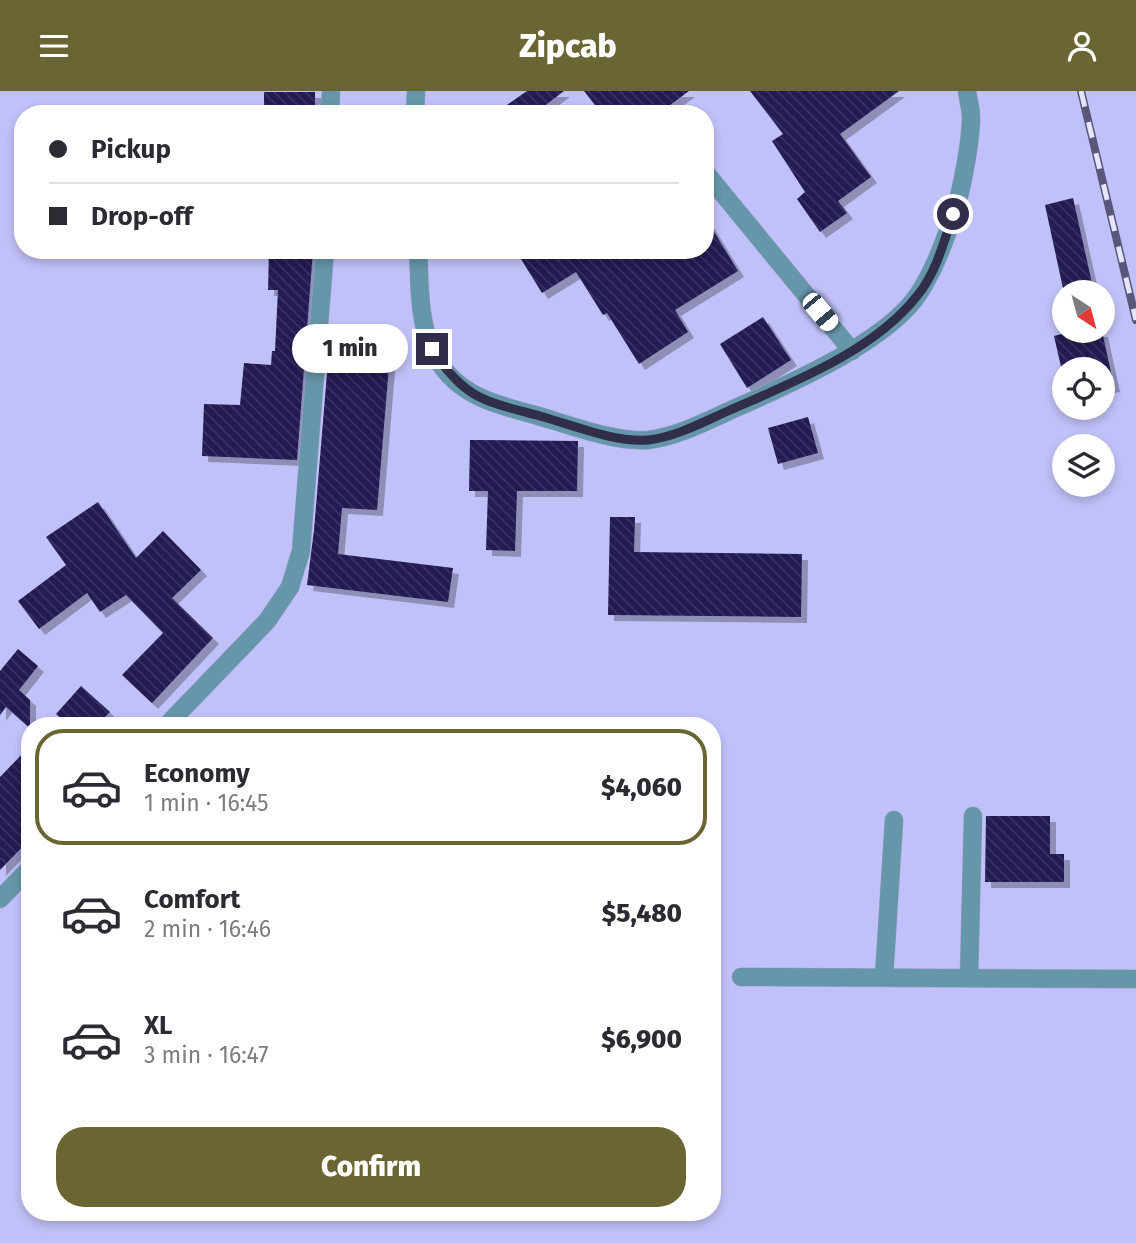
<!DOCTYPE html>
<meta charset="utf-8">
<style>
:root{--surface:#fff;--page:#f2f2f3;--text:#2b2b33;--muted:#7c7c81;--line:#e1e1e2;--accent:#6a6633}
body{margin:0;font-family:"Fira Sans",sans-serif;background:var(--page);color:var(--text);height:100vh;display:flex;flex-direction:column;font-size:26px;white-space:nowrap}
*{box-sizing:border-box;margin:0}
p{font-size:23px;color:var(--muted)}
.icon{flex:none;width:38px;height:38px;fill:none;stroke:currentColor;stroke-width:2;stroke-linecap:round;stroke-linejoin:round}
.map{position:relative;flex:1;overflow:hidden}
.details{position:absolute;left:21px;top:626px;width:700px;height:504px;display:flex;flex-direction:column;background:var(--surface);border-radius:28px;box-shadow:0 4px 10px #0003}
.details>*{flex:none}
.banner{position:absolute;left:14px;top:14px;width:700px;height:154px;border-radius:28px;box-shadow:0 4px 10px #0003;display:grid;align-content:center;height:154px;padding:0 35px;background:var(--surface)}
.needle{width:46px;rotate:144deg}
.buttons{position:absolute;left:1052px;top:189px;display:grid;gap:14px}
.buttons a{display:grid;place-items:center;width:63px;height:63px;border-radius:50%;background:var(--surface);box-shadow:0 4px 10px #0003;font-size:35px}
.end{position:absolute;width:32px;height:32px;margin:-16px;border:9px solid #302e4a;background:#fff;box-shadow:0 0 0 4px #fff}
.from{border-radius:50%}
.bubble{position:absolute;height:49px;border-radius:24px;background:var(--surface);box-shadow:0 4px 10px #0003;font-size:23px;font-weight:800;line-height:49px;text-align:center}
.car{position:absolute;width:21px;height:42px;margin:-21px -10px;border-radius:9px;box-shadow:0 0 5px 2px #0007;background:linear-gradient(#fff 24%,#345 0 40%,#fff 0 76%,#345 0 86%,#fff 0)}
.banner b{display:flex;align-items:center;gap:24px;height:66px;font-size:26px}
.banner b+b{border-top:2px solid var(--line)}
.banner i{width:18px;height:18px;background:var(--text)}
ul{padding:12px 0 0;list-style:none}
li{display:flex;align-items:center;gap:21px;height:116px;margin:0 14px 10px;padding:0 21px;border:4px solid transparent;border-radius:28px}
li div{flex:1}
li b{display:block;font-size:26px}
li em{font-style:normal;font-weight:800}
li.on{border-color:var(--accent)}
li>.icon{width:63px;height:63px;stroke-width:1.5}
.action{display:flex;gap:14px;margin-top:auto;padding:14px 35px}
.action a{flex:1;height:80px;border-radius:28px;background:var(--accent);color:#fff;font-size:28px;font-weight:800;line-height:80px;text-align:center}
header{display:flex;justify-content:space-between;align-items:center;height:91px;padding:0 35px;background:var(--accent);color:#fff;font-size:32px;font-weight:800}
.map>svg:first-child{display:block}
.building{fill:url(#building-back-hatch);filter:url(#shadow)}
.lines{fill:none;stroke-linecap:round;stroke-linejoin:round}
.minor-casing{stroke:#a1a1d2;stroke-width:19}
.minor{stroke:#6696a9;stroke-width:18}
.rail-casing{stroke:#58567a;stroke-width:8}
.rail{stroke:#e5e5fb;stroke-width:5;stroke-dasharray:16;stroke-linecap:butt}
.route{stroke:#302e4a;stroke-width:9}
</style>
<header><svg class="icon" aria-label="menu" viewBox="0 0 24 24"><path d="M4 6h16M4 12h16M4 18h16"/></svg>Zipcab<svg class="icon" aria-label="person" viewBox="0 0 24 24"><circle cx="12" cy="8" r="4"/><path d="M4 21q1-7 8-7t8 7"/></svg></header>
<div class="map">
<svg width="1136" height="1152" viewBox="0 0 1136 1152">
<defs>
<pattern id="building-back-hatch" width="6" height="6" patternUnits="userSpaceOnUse" patternTransform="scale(1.75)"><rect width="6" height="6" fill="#231a52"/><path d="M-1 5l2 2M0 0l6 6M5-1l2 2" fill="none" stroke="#3b3364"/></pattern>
<filter id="shadow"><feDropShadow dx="6" dy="6" stdDeviation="0" flood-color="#0004"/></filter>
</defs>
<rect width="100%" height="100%" fill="#c1c1f9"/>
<!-- building -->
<g class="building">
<path d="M 527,0 L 564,0 L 534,23 L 494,23 Z"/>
<path d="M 584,0 L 689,0 L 658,23 L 602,23 Z"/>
<path d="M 750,0 L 899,0 L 840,43 L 871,86 L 838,110 L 847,122 L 820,141 L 797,108 L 805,101 L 772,50 L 783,43 Z"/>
<rect x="264" y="1" width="51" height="22"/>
<path d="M 1073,107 L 1094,201 L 1064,202 L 1045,114 Z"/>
<path d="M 705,126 L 738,180 L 675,219 L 688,241 L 639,273 L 607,222 L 603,224 L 576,181 L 542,202 L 521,168 L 535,159 L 705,159 Z"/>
<path d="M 269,159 L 313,159 L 297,369 L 202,365 L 204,313 L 240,314 L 244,272 L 271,274 L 272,260 L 275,260 L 278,199 L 268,199 Z"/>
<path d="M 763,226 L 791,269 L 747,297 L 720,253 Z"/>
<path d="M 1073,240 L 1102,240 L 1114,295 L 1102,297 L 1102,278 L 1064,278 L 1064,289 L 1054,245 Z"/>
<path d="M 329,258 L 390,263 L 377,419 L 342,417 L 338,463 L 453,477 L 448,511 L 307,494 L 314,439 Z"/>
<path d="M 808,326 L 818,362 L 778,373 L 768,337 Z"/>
<path d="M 470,349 L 578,350 L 577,400 L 517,400 L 515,460 L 486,459 L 488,400 L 469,400 Z"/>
<path d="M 98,411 L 136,467 L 163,440 L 201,479 L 172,507 L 213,547 L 152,612 L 122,584 L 163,542 L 126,504 L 100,521 L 87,502 L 39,538 L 18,510 L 66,474 L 46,446 Z"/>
<path d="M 610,426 L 635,426 L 634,461 L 802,463 L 801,526 L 608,524 Z"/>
<path d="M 18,558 L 38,575 L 19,599 L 30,609 L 30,637 L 6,616 L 0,624 L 0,580 Z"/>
<path d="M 81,595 L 110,621 L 96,635 L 69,635 L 56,623 Z"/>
<path d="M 30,655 L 30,748 L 0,779 L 0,686 Z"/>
<path d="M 986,725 L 1050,725 L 1050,763 L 1064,763 L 1064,791 L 985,791 Z"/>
</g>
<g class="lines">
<defs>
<g id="minor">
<path d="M 330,23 L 331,0"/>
<path d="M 415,23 L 416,0"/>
<path d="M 705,81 L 852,260"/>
<path d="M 418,159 C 420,192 418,228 432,258 C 452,303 491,312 535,324 C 567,333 616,352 648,349 C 682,345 716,325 747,312 C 796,290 890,248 919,202 C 936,176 945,148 955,120 C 962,97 971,50 971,26 C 971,18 968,8 967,0"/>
<path d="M 166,635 L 267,530 L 290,496 L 301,460 L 325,159"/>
<path d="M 0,808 L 30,777"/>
<path d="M 741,886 L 1136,888"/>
<path d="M 884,886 L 894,729"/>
<path d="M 969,886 L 973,725"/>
</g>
</defs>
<!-- minor casing -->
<use href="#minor" class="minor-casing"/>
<!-- minor -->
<use href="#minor" class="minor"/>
<defs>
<path id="rail" d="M 1081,0 L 1136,229"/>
</defs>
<!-- rail casing -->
<use href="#rail" class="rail-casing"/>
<!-- rail -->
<use href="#rail" class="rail"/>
</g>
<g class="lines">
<!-- route -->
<path class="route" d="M 432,258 C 465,309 485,310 540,325 C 572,334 616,352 648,349 C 676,346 703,331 728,320 C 791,292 873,261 917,205 C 936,182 944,151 953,123"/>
</g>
</svg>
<div class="buttons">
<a><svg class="needle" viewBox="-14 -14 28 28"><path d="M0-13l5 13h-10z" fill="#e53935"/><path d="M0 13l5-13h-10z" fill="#7c7c81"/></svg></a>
<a><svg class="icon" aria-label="locate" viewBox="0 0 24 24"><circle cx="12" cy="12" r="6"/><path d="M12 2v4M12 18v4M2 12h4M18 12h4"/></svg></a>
<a><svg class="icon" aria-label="layers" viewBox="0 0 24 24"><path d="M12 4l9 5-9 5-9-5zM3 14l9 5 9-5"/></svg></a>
</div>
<i class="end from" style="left:953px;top:123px"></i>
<i class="end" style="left:432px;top:258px"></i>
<div class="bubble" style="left:292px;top:233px;width:116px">1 min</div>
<i class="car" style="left:820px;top:221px;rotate:140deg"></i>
<div class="banner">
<b><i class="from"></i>Pickup</b>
<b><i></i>Drop-off</b>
</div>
<section class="details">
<ul>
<li class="on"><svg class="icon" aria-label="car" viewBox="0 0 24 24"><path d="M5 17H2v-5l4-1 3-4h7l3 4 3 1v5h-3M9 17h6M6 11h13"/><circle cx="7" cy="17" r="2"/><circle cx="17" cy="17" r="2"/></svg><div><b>Economy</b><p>1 min · 16:45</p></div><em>$4,060</em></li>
<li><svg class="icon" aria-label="car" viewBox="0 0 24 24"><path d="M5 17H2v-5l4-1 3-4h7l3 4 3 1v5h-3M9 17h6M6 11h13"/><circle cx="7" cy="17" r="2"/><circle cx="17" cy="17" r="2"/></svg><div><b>Comfort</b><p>2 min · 16:46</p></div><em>$5,480</em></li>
<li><svg class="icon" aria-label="car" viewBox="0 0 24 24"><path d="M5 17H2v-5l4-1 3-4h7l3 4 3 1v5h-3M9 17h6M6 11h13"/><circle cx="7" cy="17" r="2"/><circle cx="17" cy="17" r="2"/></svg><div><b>XL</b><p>3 min · 16:47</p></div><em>$6,900</em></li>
</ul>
<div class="action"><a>Confirm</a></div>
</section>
</div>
